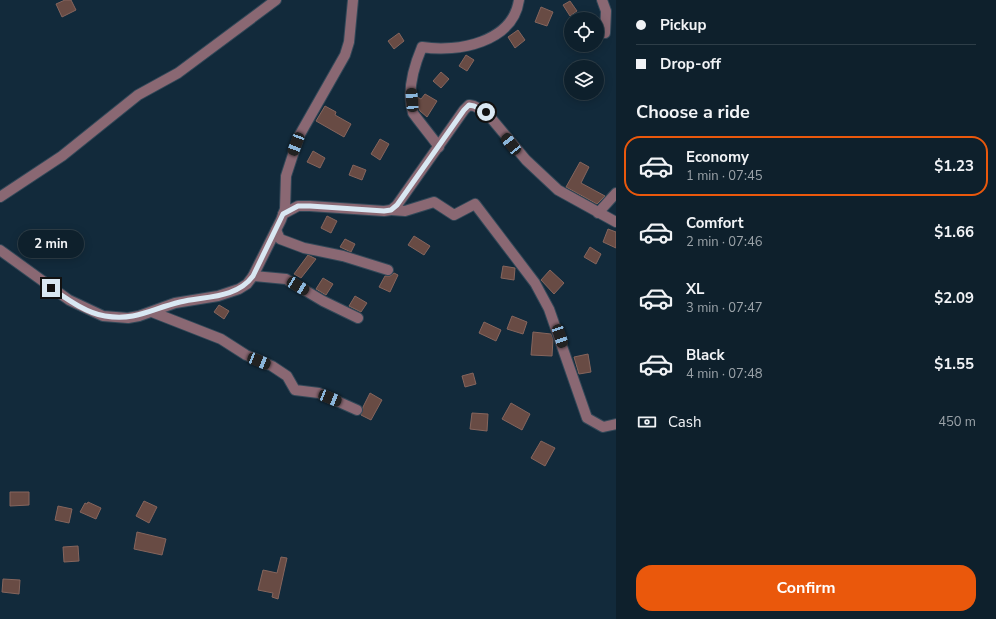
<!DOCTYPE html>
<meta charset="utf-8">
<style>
:root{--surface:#0e202c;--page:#1c2d38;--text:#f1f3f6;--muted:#9ba3a9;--line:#2e3e48;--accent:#ea580c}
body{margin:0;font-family:"Nunito Sans",sans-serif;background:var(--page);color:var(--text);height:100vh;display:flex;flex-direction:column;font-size:15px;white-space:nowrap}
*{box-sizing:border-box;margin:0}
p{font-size:13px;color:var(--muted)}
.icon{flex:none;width:22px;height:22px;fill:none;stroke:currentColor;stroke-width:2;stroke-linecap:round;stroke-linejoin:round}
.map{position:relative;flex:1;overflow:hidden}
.side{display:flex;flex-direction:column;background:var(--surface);width:380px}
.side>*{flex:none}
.guide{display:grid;align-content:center;height:88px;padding:0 20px;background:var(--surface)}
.buttons{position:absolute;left:564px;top:12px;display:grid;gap:8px}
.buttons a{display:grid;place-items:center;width:40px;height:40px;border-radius:50%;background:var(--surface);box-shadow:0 2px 10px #0003,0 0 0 1px var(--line);font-size:20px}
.end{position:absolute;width:18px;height:18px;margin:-9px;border:5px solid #d9e7f2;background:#111;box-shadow:0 0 0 2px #111}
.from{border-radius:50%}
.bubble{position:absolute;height:28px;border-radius:14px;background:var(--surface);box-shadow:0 2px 10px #0003,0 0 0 1px var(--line);font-size:13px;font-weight:700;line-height:28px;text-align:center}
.car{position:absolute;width:12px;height:24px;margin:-12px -6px;border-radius:5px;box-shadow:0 0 3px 1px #0007;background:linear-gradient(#222 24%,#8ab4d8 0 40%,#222 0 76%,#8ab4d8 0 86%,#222 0)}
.guide b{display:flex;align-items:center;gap:14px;height:38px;font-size:15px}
.guide b+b{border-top:1px solid var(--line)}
.guide i{width:10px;height:10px;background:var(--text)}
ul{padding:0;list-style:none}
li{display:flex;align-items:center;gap:12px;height:60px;margin:0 8px 6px;padding:0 12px;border:2px solid transparent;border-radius:16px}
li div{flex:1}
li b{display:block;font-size:15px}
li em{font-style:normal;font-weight:700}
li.selected{border-color:var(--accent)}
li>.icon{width:36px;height:36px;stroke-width:1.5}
h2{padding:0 20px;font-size:18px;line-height:48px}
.pay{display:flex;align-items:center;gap:10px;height:44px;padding:0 20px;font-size:15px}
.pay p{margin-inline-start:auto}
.cta{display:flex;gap:8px;margin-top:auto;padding:8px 20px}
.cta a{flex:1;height:46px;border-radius:16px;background:var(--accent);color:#fff;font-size:16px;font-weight:700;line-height:46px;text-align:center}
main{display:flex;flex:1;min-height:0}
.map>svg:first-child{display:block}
.building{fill:#684b44;stroke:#85655d}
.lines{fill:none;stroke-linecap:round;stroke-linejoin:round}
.minor-casing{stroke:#324858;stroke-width:12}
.minor{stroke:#8a6873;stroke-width:10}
.route{stroke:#d9e7f2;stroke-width:5}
</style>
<main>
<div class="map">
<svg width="616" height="619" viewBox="0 0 616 619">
<rect width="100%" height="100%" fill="#122a3b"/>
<!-- building -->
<g class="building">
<path d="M 65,0 L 71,0 L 76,10 L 62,17 L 56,4 Z"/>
<path d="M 570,1 L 577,11 L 570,16 L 563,5 Z"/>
<path d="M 541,7 L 553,12 L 547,26 L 535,22 Z"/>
<path d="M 518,30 L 525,40 L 515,48 L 508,37 Z"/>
<path d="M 399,33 L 404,41 L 394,49 L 388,41 Z"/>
<path d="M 466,55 L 474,60 L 467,71 L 459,66 Z"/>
<path d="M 441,72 L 449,79 L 441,88 L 433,81 Z"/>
<path d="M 425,94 L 437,101 L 427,117 L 420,111 L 417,104 L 417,97 L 421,99 Z"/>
<path d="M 325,106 L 336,112 L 335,115 L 351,124 L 344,137 L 316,121 Z"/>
<path d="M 380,139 L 389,144 L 380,160 L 371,154 Z"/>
<path d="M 313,151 L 325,158 L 320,168 L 307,162 Z"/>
<path d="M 580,162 L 589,167 L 581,183 L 605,196 L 597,204 L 566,187 Z"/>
<path d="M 353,165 L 366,170 L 362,180 L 349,175 Z"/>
<path d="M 327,216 L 337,221 L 331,233 L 321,228 Z"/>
<path d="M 608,229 L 616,232 L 616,248 L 603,242 Z"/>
<path d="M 414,236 L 430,246 L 424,255 L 408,245 Z"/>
<path d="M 345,239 L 355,244 L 351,252 L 340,247 Z"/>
<path d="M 590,247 L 601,254 L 596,264 L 584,257 Z"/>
<path d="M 308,255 L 316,259 L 301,278 L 294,274 Z"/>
<path d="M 503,266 L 515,268 L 514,280 L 501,278 Z"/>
<path d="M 550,270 L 564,283 L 554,294 L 541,280 Z"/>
<path d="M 394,273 L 398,275 L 390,292 L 379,287 L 385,276 L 390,276 Z"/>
<path d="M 323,278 L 333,284 L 326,295 L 316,289 Z"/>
<path d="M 355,296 L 367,303 L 361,312 L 349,306 Z"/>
<path d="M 219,305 L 229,311 L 224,319 L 214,312 Z"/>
<path d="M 512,316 L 527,322 L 523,334 L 507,329 Z"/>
<path d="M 484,322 L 501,330 L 496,341 L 479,333 Z"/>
<path d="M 533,332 L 551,334 L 553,339 L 552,356 L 531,355 Z"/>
<path d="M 588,354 L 591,372 L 579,374 L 574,357 Z"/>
<path d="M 473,373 L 476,384 L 465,387 L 462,376 Z"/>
<path d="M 370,393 L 382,400 L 371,420 L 361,415 L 363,407 Z"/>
<path d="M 511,403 L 530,414 L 522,430 L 502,419 Z"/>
<path d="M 472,413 L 488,414 L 487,431 L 470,429 Z"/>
<path d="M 541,441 L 555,448 L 545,466 L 531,458 Z"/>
<path d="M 10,492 L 29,492 L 29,505 L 10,506 Z"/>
<path d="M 144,501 L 157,507 L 149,523 L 136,516 Z"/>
<path d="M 88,502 L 101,508 L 96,519 L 80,512 L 85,503 L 87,504 Z"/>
<path d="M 58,506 L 72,509 L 69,523 L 55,520 Z"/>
<path d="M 137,532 L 166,539 L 162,555 L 134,549 Z"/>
<path d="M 78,546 L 79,561 L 64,562 L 63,547 Z"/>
<path d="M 281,557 L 287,558 L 278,599 L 272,597 L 273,593 L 258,590 L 263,570 L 277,573 Z"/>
<path d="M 3,579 L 20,580 L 19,594 L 2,592 Z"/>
</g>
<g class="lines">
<defs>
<g id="minor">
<path d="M 602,0 L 606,11 L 605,33"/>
<path d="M 439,147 C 435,141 414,115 413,113 C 406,91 414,66 422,47 C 458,53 513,42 519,0"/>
<path d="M 0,197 L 62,156 L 138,95 L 178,73 L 276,0"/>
<path d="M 391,210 L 405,211 L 434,202 L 454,215 L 475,204 L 535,283 L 549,309 L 587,418 L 603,427 L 616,424"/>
<path d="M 598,213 L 616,193"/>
<path d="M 283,214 L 298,206 L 310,206 L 384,211 L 391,210 L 397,205 L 464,110 L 469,105 L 474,106 L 486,112 L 526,160 L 558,190 L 616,222"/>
<path d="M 276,230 L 280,239 L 304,248 L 343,256 L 388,270"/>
<path d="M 0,250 L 69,300 L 103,316 L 128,318 L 139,316 L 175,303 L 218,296 L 239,289 L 247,284 L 253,276 L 281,220 L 285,209 L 286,176 L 299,136 L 345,55 L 349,42 L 353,0"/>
<path d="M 253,276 L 286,279 L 323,301 L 358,318"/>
<path d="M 152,312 L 221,339 L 246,355 L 272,366 L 287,376 L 295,390 L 319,393 L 357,410"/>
</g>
</defs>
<!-- minor casing -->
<use href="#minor" class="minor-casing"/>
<!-- minor -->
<use href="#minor" class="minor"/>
</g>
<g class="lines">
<!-- route -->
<path class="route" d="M 51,288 C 67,299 86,313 105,316 C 136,321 151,309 180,302 C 205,296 236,299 253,276 L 283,214 L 298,206 L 310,206 L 384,211 L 391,210 L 397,205 L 464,110 L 469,105 L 474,106 L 486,112"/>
</g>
</svg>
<div class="buttons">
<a><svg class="icon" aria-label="locate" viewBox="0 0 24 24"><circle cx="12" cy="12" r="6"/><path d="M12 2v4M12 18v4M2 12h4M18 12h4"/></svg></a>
<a><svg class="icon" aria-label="layers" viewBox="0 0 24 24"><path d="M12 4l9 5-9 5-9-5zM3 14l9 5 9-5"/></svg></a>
</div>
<i class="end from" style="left:486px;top:112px"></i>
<i class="end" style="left:51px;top:288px"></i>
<div class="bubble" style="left:18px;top:230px;width:66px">2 min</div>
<i class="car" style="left:412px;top:100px;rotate:356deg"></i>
<i class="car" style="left:296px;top:144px;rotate:201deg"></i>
<i class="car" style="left:511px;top:144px;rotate:322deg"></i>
<i class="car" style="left:298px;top:286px;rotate:121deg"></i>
<i class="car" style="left:560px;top:336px;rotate:162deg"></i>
<i class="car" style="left:259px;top:361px;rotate:112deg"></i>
<i class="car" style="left:330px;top:398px;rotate:112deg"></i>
</div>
<section class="side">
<div class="guide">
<b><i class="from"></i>Pickup</b>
<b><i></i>Drop-off</b>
</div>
<h2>Choose a ride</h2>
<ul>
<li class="selected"><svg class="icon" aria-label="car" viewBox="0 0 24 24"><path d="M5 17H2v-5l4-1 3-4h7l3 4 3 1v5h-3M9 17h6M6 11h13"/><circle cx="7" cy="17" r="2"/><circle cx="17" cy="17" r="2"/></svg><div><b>Economy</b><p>1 min · 07:45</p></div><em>$1.23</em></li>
<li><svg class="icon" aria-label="car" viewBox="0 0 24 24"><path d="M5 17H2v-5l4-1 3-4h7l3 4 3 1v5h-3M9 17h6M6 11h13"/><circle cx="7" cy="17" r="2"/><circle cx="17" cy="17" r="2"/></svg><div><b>Comfort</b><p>2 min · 07:46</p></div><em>$1.66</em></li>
<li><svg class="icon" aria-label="car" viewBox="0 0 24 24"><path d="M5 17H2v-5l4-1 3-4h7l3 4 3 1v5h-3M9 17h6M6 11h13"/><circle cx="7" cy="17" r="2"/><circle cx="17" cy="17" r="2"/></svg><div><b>XL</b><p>3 min · 07:47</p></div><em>$2.09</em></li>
<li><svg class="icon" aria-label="car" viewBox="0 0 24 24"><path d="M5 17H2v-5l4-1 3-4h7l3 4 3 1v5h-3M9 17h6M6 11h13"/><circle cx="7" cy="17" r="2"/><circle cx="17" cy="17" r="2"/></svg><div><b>Black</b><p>4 min · 07:48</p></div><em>$1.55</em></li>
</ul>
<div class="pay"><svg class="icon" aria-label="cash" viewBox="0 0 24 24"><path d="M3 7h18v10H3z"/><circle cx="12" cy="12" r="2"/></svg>Cash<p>450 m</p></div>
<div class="cta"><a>Confirm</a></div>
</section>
</main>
